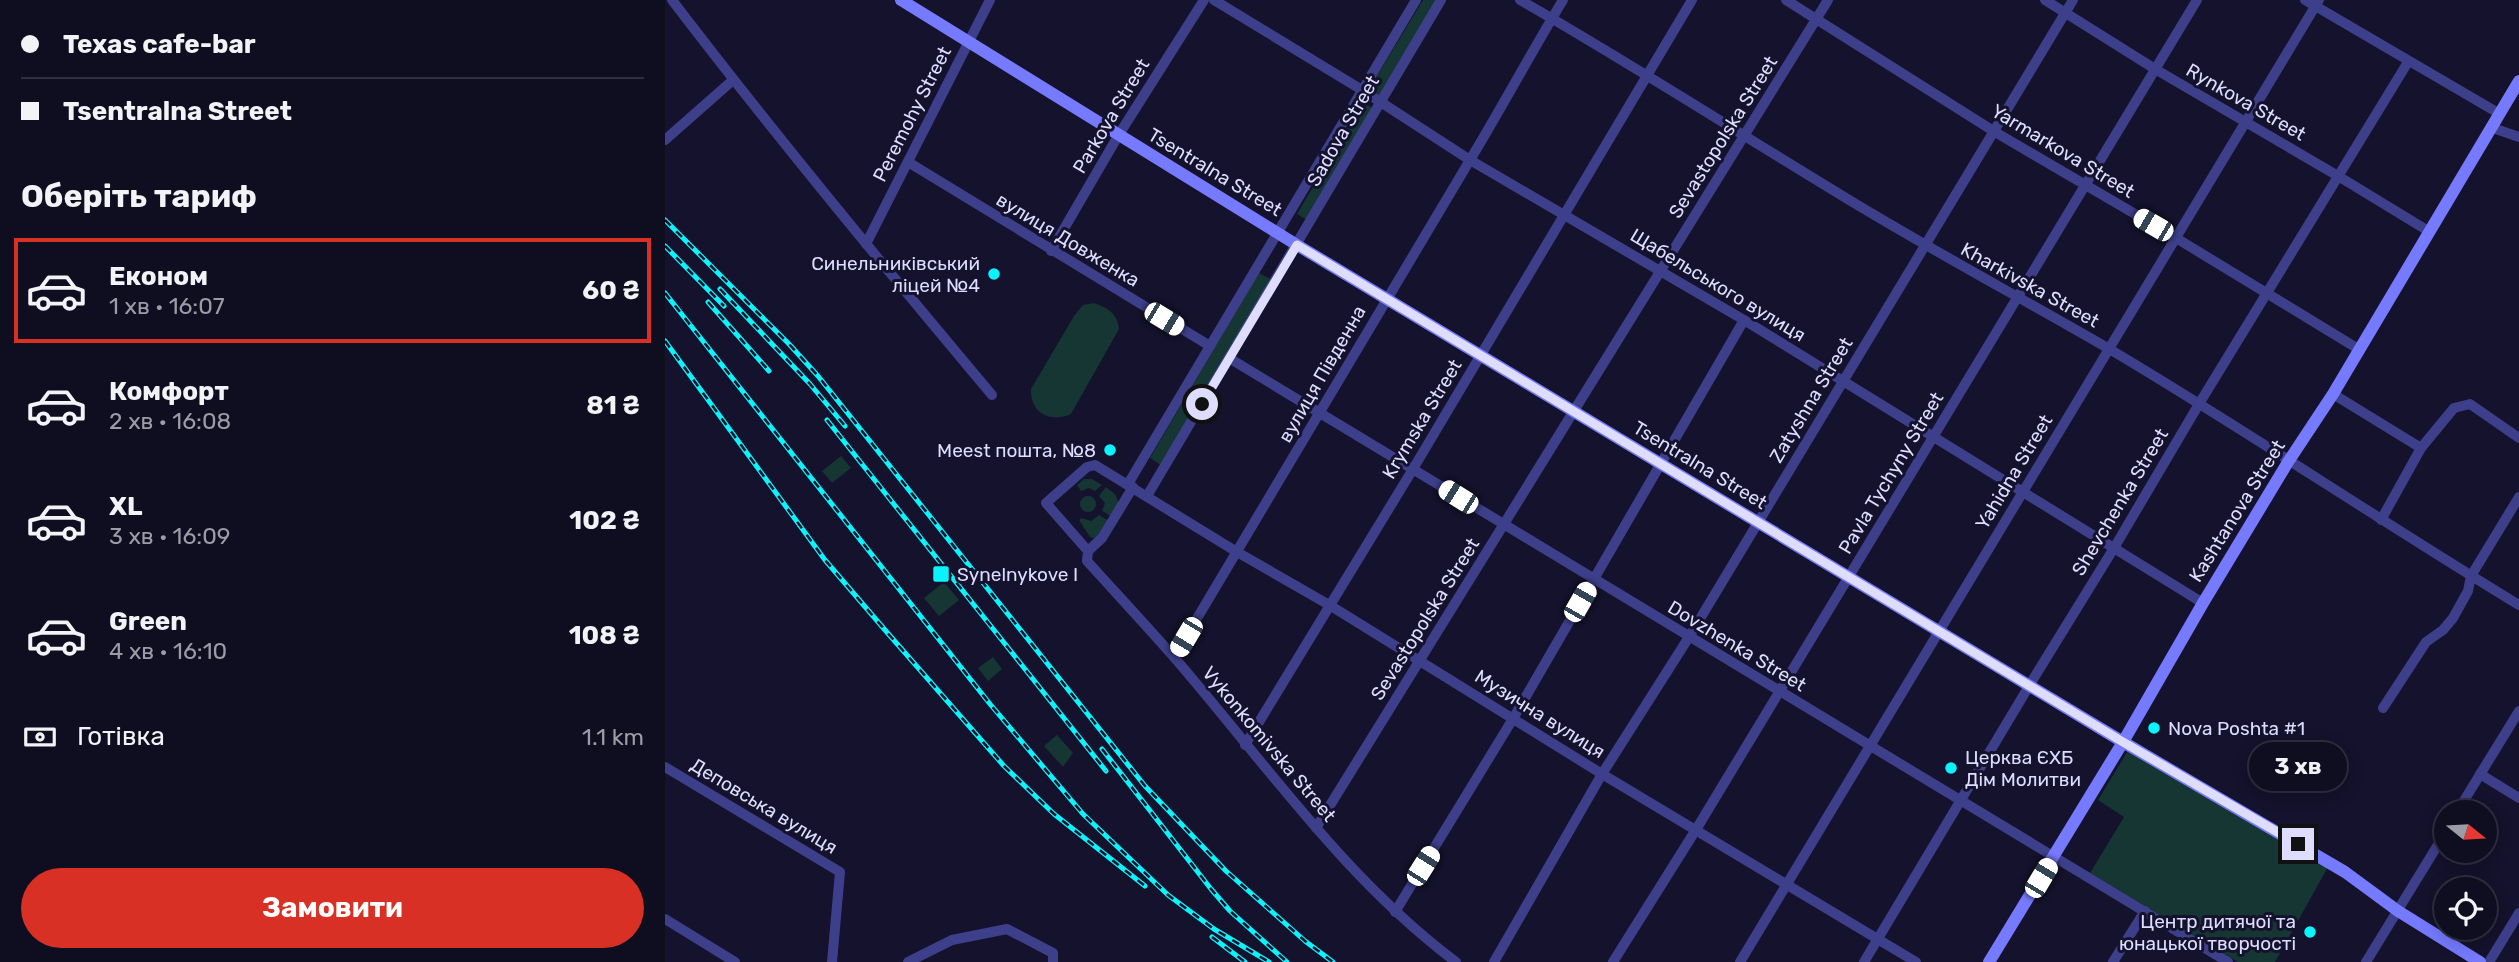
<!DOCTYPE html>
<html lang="uk">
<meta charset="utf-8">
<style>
:root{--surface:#0f0e21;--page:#1d1c2e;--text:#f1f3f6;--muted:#9b9ca5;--line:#2f2e3f;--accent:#d93025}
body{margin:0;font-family:Rubik,sans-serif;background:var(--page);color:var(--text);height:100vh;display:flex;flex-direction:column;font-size:26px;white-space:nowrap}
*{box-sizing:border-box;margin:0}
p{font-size:23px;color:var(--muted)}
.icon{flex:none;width:38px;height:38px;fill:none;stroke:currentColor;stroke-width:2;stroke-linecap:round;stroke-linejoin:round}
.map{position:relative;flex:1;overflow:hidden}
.side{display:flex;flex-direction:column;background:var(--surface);width:665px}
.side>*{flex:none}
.hud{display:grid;align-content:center;height:154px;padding:0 21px;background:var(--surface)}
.needle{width:46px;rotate:108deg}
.fabs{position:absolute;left:1769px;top:800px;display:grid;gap:14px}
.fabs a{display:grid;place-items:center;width:63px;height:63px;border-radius:50%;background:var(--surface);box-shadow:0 4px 18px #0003,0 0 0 2px var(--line);font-size:35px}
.end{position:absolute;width:32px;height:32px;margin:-16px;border:9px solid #deddff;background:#111;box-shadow:0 0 0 4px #111}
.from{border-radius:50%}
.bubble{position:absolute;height:49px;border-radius:24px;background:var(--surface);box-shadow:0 4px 18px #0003,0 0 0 2px var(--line);font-size:23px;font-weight:700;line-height:49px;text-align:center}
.car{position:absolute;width:21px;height:42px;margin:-21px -10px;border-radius:9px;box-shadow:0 0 5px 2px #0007;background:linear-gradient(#fff 24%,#345 0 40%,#fff 0 76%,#345 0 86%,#fff 0)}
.hud b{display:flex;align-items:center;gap:24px;height:66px;font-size:26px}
.hud b+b{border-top:2px solid var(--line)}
.hud i{width:18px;height:18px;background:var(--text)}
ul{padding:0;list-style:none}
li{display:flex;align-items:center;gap:21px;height:105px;margin:0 14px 10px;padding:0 7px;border:4px solid transparent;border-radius:0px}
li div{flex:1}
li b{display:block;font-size:26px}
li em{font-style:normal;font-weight:700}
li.selected{border-color:var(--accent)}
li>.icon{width:63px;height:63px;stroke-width:1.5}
h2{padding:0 21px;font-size:32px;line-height:84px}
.pay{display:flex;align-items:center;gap:18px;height:77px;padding:0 21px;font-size:26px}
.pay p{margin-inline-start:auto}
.primary-button{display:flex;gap:14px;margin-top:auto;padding:14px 21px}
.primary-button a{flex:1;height:80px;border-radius:42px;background:var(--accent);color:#fff;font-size:28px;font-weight:700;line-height:80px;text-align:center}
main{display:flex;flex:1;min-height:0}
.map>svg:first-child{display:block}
.green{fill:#153632}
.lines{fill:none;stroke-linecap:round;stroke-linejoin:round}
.street{stroke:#3d3f8a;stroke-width:10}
.secondary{stroke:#757afe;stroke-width:12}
.rail-casing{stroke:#0bf3fc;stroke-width:5}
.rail{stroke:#14122c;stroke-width:2.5;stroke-dasharray:8;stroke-linecap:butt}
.route{stroke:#deddff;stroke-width:9}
.poi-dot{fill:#0bf3fc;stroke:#14122c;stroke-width:2.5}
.labels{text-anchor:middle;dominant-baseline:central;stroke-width:6;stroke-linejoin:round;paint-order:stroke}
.street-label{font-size:19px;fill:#deddff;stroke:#14122c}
.poi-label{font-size:19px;fill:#deddff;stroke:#14122c;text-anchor:end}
</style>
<main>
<section class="side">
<div class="hud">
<b><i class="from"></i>Texas cafe-bar</b>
<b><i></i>Tsentralna Street</b>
</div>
<h2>Оберіть тариф</h2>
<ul>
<li class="selected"><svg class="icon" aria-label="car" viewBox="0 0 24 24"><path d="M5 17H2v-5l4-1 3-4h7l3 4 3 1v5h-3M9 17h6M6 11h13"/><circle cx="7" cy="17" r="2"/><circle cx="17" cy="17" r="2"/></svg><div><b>Економ</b><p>1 хв · 16:07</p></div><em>60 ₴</em></li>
<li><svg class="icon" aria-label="car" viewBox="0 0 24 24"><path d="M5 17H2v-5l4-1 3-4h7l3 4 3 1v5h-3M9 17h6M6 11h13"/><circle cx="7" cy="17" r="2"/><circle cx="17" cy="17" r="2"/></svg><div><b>Комфорт</b><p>2 хв · 16:08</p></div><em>81 ₴</em></li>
<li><svg class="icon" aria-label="car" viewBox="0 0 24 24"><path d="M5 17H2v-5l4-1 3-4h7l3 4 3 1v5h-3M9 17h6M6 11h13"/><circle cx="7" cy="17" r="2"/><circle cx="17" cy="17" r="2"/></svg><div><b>XL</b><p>3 хв · 16:09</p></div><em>102 ₴</em></li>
<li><svg class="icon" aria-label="car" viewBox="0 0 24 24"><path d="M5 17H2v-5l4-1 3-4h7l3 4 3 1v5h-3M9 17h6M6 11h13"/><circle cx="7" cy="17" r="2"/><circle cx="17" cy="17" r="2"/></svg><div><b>Green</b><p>4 хв · 16:10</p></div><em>108 ₴</em></li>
</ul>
<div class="pay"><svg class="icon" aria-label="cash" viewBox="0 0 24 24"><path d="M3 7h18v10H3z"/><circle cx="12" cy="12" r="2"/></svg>Готівка<p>1.1 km</p></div>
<div class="primary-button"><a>Замовити</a></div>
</section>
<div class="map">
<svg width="1854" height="962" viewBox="0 0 1854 962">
<rect width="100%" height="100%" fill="#14122c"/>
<!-- green -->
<g class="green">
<path d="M 758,0 L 771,0 L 714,95 L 704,89 Z"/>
<path d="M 698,102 L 707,108 L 642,220 L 632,214 Z"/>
<path d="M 594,273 L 607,280 L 496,465 L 485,458 Z"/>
<path d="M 429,303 C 443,308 452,313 454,329 L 406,414 C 386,423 365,414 366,389 L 409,316 L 418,305 Z"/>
<path d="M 176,456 L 186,468 L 167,483 L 157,471 Z"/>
<path d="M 419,479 L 427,479 L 437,485 L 430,491 L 424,488 L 416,491 L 412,485 Z"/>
<path d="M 441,487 L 450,494 L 454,503 L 446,516 L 437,511 L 440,503 L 434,496 Z"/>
<circle cx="423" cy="504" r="8"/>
<path d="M 434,515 L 444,521 L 431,539 L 425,537 L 414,520 L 416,518 L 426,521 Z"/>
<path d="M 279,582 L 294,600 L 274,616 L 259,598 Z"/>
<path d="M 328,657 L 337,669 L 323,681 L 313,668 Z"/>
<path d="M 392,735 L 408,753 L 398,767 L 379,746 Z"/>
<path d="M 1464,749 L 1663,867 L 1610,962 L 1573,962 L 1425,873 L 1459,817 L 1433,800 Z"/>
</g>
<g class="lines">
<!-- street -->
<g class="street">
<path d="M 7,0 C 110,135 218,265 327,395"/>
<path d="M 549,0 L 697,90 L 805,160 L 1079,320 L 1538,603"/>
<path d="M 855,0 C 965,63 1072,132 1181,198 C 1268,251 1358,299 1446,350 C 1584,432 1717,522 1854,605"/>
<path d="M 1121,0 L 1330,132 L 1511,238 L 1695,350"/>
<path d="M 1380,0 L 1490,69 L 1673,176 L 1765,232"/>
<path d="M 1640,0 L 1835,114"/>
<path d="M 1828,128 L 1854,137"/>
<path d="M 0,140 L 68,80"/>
<path d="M 243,162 L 545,346"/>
<path d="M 201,244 L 325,0"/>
<path d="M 386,251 L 453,136 L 539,0"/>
<path d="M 564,358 L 1563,962"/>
<path d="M 1668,394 L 1756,448"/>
<path d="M 463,484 L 751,0"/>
<path d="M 482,496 L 776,0"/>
<path d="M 1716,520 L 1756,448 L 1789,408 L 1805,404 L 1854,438"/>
<path d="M 423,551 L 381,503 L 422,467 L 430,465 L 572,552 L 666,606 L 937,774 L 1251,962"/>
<path d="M 423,551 L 422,561 C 451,593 480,624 508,656 C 599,761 679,878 791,962"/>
<path d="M 423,551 L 437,538 L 468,487"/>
<path d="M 509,657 C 608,492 706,326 805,160 C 837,107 866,53 898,0"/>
<path d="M 1718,708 L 1761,642 L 1778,630 L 1788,618 L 1803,591 L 1806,576 L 1854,497"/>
<path d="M 580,745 L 748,469 L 1027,0"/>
<path d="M 0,767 L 175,872 L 167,962"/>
<path d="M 1815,774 L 1854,798"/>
<path d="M 1792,812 L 1854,711"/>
<path d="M 651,828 L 1163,0"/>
<path d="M 730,912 L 849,717 L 1079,320"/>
<path d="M 0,919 L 70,962"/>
<path d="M 243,962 L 287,940 L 342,929 L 388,953 L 388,962"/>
<path d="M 829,962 L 937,774 L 1024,637 L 1408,0"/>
<path d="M 948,962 L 1032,828 L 1532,0"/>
<path d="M 1075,962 C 1267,641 1462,321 1654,0"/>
<path d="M 1199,962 L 1364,686 L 1449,548 L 1534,404 L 1743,62"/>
<path d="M 1448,962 L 1480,911"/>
<path d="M 1701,962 L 1782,830"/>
<path d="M 1824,962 L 1854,913"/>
</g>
<!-- secondary -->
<g class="secondary">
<path d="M 236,0 L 632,245 L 1458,742 L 1680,872 L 1733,911 L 1815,962"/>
<path d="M 1324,962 L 1458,742 L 1538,603 L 1623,462 L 1668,394 L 1854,81"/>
</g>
<defs>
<g id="rail">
<path d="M 0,220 L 124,344 L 153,376 L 480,786 L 561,871 L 640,941 L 668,962"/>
<path d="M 0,246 L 59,306"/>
<path d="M 55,289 L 145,384 L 180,426"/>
<path d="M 0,293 L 325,704 L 418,814 L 503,895 L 549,929 L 604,962"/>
<path d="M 43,302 L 104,371"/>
<path d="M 0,341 L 160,560 L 220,630 L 339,766 L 389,814 L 480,886"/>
<path d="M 162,420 L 441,771"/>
<path d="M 437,749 L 546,889 L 565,911 L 622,962"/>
<path d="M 547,937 L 580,962"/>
</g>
</defs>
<!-- rail casing -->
<use href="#rail" class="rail-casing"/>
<!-- rail -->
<use href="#rail" class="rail"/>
</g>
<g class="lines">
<!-- route -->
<path class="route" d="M 537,404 L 632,245 L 1458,742 L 1633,844"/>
</g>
<!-- markers -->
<g class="poi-dot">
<circle cx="329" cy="274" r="7"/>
<circle cx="445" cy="450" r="7"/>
<rect x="267" y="565" width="18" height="18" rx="3.5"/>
<circle cx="1489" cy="728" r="7"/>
<circle cx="1286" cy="768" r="7"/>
<circle cx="1645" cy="932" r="7"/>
</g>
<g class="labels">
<!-- street labels -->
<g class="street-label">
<text transform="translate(1581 102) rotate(30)">Rynkova Street</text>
<text transform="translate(247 114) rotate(-63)">Peremohy Street</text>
<text transform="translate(446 116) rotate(-59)">Parkova Street</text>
<text transform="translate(678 131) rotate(-60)">Sadova Street</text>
<text transform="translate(1058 137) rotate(-58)">Sevastopolska Street</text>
<text transform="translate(1398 151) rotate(31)">Yarmarkova Street</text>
<text transform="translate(550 172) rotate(31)">Tsentralna Street</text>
<text transform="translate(403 240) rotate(31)">вулиця Довженка</text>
<text transform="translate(1053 285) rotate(31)">Щабельського вулиця</text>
<text transform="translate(1365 285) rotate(29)">Kharkivska Street</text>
<text transform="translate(657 374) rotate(-60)">вулиця Південна</text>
<text transform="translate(1146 400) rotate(-59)">Zatyshna Street</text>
<text transform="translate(757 419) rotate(-59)">Krymska Street</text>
<text transform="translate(1035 465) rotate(31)">Tsentralna Street</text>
<text transform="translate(1349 472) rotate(-59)">Yahidna Street</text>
<text transform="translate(1226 473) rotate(-59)">Pavla Tychyny Street</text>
<text transform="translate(1455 502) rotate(-59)">Shevchenka Street</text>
<text transform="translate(1572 511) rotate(-58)">Kashtanova Street</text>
<text transform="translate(760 619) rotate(-58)">Sevastopolska Street</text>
<text transform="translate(1072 646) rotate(31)">Dovzhenka Street</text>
<text transform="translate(875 714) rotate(32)">Музична вулиця</text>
<text transform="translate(604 744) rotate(50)">Vykonkomivska Street</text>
<text transform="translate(99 806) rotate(31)">Деповська вулиця</text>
</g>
<!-- poi labels -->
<g class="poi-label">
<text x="315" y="263">Синельниківський<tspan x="315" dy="22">ліцей №4</tspan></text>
<text x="431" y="450">Meest пошта, №8</text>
<text x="292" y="574" text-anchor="start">Synelnykove I</text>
<text x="1503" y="728" text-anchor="start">Nova Poshta #1</text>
<text x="1300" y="757" text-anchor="start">Церква ЄХБ<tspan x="1300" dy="22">Дім Молитви</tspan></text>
<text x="1631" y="921">Центр дитячої та<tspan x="1631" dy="22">юнацької творчості</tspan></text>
</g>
</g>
</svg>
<div class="fabs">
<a><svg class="needle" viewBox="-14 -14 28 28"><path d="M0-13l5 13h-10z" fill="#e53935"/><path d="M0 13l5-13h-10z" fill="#9b9ca5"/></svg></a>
<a><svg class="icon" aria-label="locate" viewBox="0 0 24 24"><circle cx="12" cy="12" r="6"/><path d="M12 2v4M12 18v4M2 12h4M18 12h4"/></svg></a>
</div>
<i class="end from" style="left:537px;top:404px"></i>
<i class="end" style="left:1633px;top:844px"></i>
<div class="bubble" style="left:1584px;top:742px;width:98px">3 хв</div>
<i class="car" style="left:1488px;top:225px;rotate:300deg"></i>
<i class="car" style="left:499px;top:319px;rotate:121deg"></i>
<i class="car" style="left:793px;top:497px;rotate:302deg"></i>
<i class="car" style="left:915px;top:602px;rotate:30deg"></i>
<i class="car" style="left:521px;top:637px;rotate:211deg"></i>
<i class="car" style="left:758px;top:866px;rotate:32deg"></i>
<i class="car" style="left:1376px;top:878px;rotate:31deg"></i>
</div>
</main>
